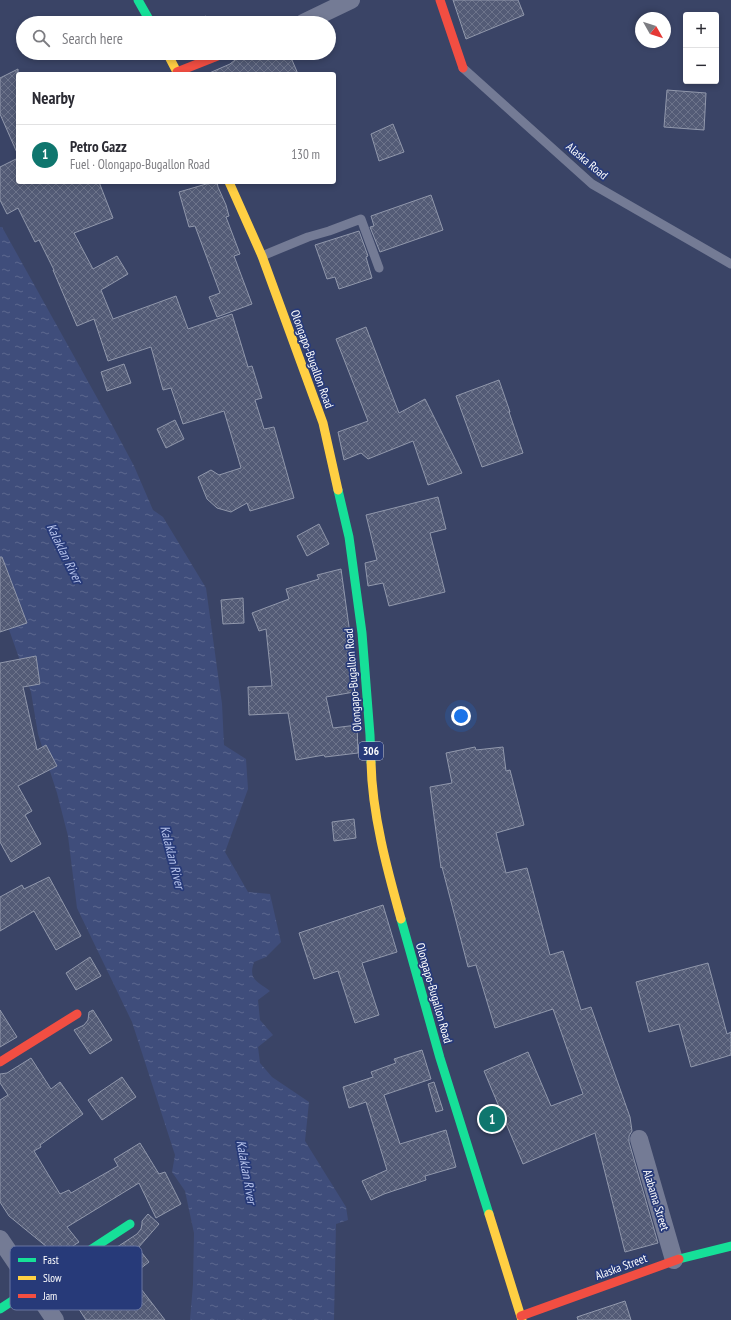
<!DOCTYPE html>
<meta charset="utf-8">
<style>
:root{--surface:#fff;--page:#f7f7f7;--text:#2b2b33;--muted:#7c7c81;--line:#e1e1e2;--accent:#0f766e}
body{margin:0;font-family:"PT Sans Narrow",sans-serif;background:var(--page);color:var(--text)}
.controls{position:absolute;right:12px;top:12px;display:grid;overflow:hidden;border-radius:4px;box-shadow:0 2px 6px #0003}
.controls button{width:36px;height:36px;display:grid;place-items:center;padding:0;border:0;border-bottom:1px solid var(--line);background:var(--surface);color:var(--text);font:20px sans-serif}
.compass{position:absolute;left:635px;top:12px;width:36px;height:36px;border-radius:50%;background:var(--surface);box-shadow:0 2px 6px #0003;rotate:129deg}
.you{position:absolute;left:461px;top:716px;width:14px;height:14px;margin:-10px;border:3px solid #fff;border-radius:50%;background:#1a73e8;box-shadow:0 0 0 6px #1a73e833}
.badge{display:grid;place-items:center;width:26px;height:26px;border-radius:50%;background:var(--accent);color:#fff;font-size:13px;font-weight:700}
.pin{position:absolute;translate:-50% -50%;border:2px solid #fff;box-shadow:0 1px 4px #0006}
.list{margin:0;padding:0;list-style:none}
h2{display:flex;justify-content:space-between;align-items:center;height:52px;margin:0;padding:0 16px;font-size:17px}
h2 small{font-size:13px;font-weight:400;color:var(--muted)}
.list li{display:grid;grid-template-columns:26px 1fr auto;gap:12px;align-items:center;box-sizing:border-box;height:60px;padding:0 16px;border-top:1px solid var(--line)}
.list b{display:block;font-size:15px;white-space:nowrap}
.list p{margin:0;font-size:13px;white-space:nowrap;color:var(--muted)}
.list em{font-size:13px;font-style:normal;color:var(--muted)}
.icon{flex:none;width:22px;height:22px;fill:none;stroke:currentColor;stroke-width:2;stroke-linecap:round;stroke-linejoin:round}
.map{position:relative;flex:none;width:731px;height:1320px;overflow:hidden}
.search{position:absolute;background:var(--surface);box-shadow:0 2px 6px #0003;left:16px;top:16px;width:320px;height:44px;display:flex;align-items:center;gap:10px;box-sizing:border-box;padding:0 14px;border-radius:22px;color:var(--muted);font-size:15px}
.panel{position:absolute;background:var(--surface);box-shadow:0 2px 6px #0003;left:16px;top:72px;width:320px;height:112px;border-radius:4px}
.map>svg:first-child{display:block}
.water{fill:url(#water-ripples)}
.building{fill:url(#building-cross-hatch);stroke:#9198ac}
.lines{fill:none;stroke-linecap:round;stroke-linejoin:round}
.lane{stroke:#747b95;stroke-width:9}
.street{stroke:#747b95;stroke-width:18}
.fast{stroke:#16e098;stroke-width:9}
.slow{stroke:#ffcf43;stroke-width:9}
.jam{stroke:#f24e42;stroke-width:9}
.labels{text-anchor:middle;stroke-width:3.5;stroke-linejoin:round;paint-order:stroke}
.shield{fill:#273a79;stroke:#bec4d7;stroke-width:1}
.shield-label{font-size:11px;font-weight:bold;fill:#fff}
.street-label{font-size:12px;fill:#fff;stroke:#273a79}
.water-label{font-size:13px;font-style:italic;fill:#b5c2eb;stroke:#273a79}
.key{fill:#273a79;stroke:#6875a1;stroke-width:1}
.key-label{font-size:11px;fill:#fff}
</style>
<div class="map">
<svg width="731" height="1320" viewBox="0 0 731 1320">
<defs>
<pattern id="water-ripples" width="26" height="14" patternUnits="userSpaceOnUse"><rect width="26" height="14" fill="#3f4d7b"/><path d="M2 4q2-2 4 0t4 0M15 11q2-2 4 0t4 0" fill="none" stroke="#5c688f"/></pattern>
<pattern id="building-cross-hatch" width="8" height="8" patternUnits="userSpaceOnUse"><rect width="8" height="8" fill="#535b76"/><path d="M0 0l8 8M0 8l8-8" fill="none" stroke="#6d748b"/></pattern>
</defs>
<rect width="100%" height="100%" fill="#3a4466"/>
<path class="water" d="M0,227H2L110,421L134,466L153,510L163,517L206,588L222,704L224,745L246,759L248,789L225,852L248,892L270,894L281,942L266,957L254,962C248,980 257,981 270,991L258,1000L260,1020L273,1035L258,1047L260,1063L272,1077L309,1102L305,1141L346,1207L348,1220L336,1224L334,1320H190L193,1284L194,1233L185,1191L172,1172L175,1155L132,1022L77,908L68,836L57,793L38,734L31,692L0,604Z"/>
<g class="building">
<path d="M453,0H518L524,15L466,39Z"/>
<path d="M206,16L209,23H192Z"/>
<path d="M237,53H289L298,74H207L230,64L235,60Z"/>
<path d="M18,69V155L0,114V78Z"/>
<path d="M667,90L706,93L704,130L664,127Z"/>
<path d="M393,124L404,152L379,161L371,134Z"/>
<path d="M18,158V182H99L113,218L74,233L93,269L117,256L128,274L101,290L113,319L176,296L188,329L232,314L248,367L252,366L262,398L255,400L264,429L274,427L294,498L250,511L247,503L231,512L217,508L207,499L198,477L211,470L219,475L241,468L224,411L183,424L171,388L163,390L151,347L108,361L94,319L77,326L53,270H54L39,240L35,242L18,208L7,214L0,200V167Z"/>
<path d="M213,182H217L218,187L226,205L229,216L226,217L240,254L234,256L252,304L217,317L209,297L220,293L195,226L189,227L179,192Z"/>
<path d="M431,195L443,230L380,252L370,227L374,226L371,216Z"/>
<path d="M359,231L368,256L366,257L372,278L339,289L335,277L327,279L315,245Z"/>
<path d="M366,327L399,413L425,399L462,473L428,485L413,441L368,459L361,453L344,460L338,432L368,421L336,339Z"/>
<path d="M124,364L131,383L107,391L101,372Z"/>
<path d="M499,380L510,412H509L523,453L482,467L456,396Z"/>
<path d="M175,420L184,439L166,448L157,429Z"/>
<path d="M438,497L446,529L430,533L445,592L389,606L383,583L368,586L365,563L377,560L366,515Z"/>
<path d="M319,524L329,544L307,556L297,536Z"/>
<path d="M0,557H2L27,623L0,632Z"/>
<path d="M341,569L350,634L354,692L326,697L333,728L357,725L358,753L325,757L324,755L296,760L288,713L249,715L248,687L272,686L266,629L259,631L252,613L289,599L286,589L319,579L317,575Z"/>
<path d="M243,598L244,623L223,624L221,600Z"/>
<path d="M36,656L40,684L23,687L37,750L46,745L57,766L18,786L32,811L25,815L41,844L11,862L0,842V663Z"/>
<path d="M475,747L476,750L503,747L506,771L510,770L524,825L496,833L506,873L527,868L550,955L563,951L581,1010L591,1007L630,1117L632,1131L629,1136V1142L658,1243L625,1252L595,1133L523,1164L484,1071L528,1052L551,1106L583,1094L553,1009L495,1028L476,965L468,967L442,867L441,868L430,787L452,783L446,753Z"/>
<path d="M354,819L356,838L334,841L332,822Z"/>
<path d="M49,877L81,936L56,950L34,911L0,931V897L22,885L24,889Z"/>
<path d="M383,905L397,952L362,963L379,1015L355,1023L338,971L314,979L299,933Z"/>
<path d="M90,957L101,976L76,990L66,973Z"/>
<path d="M708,963L727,1034L731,1032V1055L691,1067L679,1024L649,1032L636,982Z"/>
<path d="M0,1010L17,1037L0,1047Z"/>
<path d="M93,1010L112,1040L90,1054L74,1030L84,1025L88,1020L89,1012Z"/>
<path d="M422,1050L431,1079L384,1095L400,1144L446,1130L456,1167L425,1176L426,1180L384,1194L371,1200L362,1181L387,1170L366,1102L349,1108L343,1087L373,1077L371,1072L396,1063L394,1059Z"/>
<path d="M31,1058L51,1089L60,1082L83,1114L40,1145L41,1147L34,1151L60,1194L69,1190L71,1193L118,1166L114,1159L140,1143L159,1174L165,1172L181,1204L156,1218L139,1183L67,1227L79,1242L58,1256L9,1216L0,1202V1100L8,1095L0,1083V1074L7,1073Z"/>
<path d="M122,1077L136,1097L102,1120L88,1100Z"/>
<path d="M434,1082L443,1110L436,1112L428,1084Z"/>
<path d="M148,1214L159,1224L138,1248L149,1262L131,1276L165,1320H86L62,1283L137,1234L141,1229L142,1224V1221Z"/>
<path d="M625,1301L631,1320H578L577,1317Z"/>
</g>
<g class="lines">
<g class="lane">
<path d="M463,68L592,184L731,264"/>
<path d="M262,256L308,237L329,231L361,219L379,268"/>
</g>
<g class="street">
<path d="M303,23L351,0"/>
<path d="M639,1139L674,1260"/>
<path d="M0,1239L55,1320"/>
</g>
<g class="fast">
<path d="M138,0L151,23"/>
<path d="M338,490L349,537L362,633L370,735L371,762"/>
<path d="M401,919L440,1058L489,1214"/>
<path d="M679,1259L731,1246"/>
<path d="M0,1309L130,1224"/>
</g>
<g class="slow">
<path d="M167,53L178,74"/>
<path d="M229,182L262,256L323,423L338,490"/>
<path d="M371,762C372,814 387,869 401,919"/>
<path d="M489,1214L522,1320"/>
</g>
<g class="jam">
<path d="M440,0L463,68"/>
<path d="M177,72L225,53"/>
<path d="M0,1062L77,1014"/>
<path d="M521,1316L679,1259"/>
</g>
</g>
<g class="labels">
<rect class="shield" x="359" y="742" width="24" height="18" rx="3"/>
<g class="shield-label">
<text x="371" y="755">306</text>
</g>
<g class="street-label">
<text transform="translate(587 161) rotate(40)" y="4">Alaska Road</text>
<text transform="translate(312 359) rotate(70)" y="4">Olongapo-Bugallon Road</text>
<text transform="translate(353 680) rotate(-95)" y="4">Olongapo-Bugallon Road</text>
<text transform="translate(434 993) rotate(74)" y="4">Olongapo-Bugallon Road</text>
<text transform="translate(656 1200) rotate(73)" y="4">Alabama Street</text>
<text transform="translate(621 1267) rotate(-20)" y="4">Alaska Street</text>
</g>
<g class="water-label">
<text transform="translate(65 553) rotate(64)" y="5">Kalaklan River</text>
<text transform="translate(173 857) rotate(76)" y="5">Kalaklan River</text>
<text transform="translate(247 1172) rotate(80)" y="5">Kalaklan River</text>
</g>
</g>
<rect x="10" y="1246" width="132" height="64" rx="6" class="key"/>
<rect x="18" y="1258" width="18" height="4" fill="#16e098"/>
<rect x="18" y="1276" width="18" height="4" fill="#ffcf43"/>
<rect x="18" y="1294" width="18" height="4" fill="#f24e42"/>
<g class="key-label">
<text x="43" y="1264">Fast</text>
<text x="43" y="1282">Slow</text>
<text x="43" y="1300">Jam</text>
</g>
</svg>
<div class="controls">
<button>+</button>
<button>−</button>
</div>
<svg class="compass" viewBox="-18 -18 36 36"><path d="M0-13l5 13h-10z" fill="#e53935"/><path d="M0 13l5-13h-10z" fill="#7c7c81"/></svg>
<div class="you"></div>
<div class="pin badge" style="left:492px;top:1119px">1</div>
<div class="search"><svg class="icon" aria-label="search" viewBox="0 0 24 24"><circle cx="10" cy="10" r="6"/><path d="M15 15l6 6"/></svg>Search here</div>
<section class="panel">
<h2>Nearby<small></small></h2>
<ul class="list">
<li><span class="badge">1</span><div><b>Petro Gazz</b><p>Fuel · Olongapo-Bugallon Road</p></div><em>130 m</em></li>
</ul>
</section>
</div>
